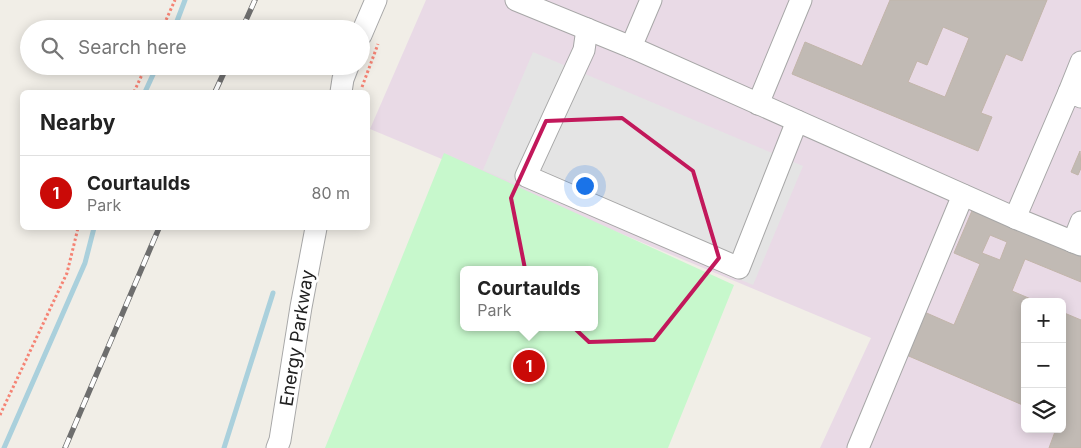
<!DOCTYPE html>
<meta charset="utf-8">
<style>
:root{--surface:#fff;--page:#f6f6f6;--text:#222;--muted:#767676;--line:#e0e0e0;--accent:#ca0a07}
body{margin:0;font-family:Inter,sans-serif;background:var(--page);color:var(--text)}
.controls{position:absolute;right:15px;bottom:15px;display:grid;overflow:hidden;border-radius:8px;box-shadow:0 2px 12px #0003}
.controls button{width:45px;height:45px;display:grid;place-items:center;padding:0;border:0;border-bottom:1px solid var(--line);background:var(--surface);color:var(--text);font:25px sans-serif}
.you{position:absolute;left:584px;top:185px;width:18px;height:18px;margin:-12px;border:4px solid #fff;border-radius:50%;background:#1a73e8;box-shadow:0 0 0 8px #1a73e833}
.badge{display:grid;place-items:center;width:32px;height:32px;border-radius:50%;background:var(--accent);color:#fff;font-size:16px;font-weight:700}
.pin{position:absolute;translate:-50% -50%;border:2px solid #fff;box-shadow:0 1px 5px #0006}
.popup{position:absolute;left:460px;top:266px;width:138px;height:65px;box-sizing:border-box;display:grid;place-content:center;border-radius:8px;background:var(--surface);filter:drop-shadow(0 1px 4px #0005);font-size:16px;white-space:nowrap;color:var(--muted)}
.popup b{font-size:19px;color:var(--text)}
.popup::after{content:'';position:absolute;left:50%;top:100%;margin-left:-10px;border:10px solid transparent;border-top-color:var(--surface)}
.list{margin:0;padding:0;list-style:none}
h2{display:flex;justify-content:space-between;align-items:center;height:65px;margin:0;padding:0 20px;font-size:21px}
h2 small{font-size:16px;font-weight:400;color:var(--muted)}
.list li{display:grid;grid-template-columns:32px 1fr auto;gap:15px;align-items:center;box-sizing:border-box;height:75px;padding:0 20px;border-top:1px solid var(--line)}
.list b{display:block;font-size:19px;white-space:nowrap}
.list p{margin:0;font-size:16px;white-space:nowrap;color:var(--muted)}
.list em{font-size:16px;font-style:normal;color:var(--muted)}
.icon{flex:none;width:28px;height:28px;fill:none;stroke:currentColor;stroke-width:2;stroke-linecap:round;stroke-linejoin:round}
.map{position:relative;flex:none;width:1081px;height:448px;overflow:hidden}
.search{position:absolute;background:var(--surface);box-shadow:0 2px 12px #0003;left:20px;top:20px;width:350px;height:55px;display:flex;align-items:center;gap:12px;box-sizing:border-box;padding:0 18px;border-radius:28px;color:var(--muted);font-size:19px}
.panel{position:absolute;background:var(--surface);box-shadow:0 2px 12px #0003;left:20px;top:90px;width:350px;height:140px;border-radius:8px}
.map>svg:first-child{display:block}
.industrial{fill:#e9dae6;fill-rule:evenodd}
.park{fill:#c7f8cc;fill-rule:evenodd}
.parking{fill:#e4e4e4}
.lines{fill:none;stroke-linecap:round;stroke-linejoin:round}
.stream{stroke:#aad0dc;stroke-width:5}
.building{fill:#c1bab4;stroke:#c2b5aa;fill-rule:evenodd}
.minor-casing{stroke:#a7a7a7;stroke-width:23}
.path{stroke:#f58374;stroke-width:3;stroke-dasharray:2.5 2.5;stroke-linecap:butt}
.minor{stroke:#fff;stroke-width:21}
.rail-casing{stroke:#6e6e6e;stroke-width:5.5}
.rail{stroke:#fff;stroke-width:4;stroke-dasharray:11;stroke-linecap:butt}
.marked{fill:none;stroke:#c2185b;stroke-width:4;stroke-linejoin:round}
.labels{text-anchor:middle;stroke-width:5;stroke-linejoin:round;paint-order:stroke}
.street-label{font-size:18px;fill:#202020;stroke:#fff}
</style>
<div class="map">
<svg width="1081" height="448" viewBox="0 0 1081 448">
<rect width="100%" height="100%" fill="#f1eee7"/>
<path class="industrial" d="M426,0H1081V448H820L871,338L370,129ZM1025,302H1062V429H1025Z"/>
<path class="park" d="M444,153L734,285L668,448H325ZM464,270H594V327H464Z"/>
<path class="parking" d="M533,52L803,166L753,285L483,170Z"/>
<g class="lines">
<g class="stream">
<path d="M174,29L185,0"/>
<path d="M145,92L157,66"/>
<path d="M4,448L85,263L94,228"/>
<path d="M224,448L273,293"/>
</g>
</g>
<g class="building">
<path d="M890,0H1047L1022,61L1006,54L981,113L992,117L978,151L792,74L805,42L862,66ZM943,27L969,38L945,97L908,82L917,61L927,65Z"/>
<path d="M1080,151L1081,168L1078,175L1071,172Z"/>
<path d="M974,206L1081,252V282L1025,259L1012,291L1038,302H1025V406L904,354L922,311L954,325L980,264L954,253ZM990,235L1007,242L1000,260L982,253Z"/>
<path d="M1062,312L1081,320V448H1049L1056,429H1062Z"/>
</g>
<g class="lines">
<defs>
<g id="minor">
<path d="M516,0L631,47L1015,218L1081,245"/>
<path d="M587,29L584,50L526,176L739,268L797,121"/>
<path d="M361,35L376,0"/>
<path d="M631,47L651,0"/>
<path d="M341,92L343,79L348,66"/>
<path d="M1069,92L1081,62"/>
<path d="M758,104L801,0"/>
<path d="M1015,218L1069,92L1081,97"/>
<path d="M1073,242L1081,222"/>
<path d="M277,448L280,440L301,307L316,228"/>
<path d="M858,448L963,195"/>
</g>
</defs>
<use href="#minor" class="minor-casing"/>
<g class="path">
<path d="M162,29L175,0"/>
<path d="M362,87L378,44"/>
<path d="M134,92L146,66"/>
<path d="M0,415L67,273L78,228"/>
</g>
<use href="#minor" class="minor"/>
<defs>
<g id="rail">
<path d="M242,29L255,0"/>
<path d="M215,92L227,66"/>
<path d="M65,448L159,228"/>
</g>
</defs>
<use href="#rail" class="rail-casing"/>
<use href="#rail" class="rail"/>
</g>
<path class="marked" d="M622,118L693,171L719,258L654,340L589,342L528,284L511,198L546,121Z"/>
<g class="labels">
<g class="street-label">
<text transform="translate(297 338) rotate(-81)" y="6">Energy Parkway</text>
</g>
</g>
</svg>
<div class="controls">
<button>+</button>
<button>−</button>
<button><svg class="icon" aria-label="layers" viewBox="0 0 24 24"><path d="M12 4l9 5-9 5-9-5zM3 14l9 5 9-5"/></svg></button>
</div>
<div class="you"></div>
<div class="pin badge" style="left:529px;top:366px">1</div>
<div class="popup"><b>Courtaulds</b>Park</div>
<div class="search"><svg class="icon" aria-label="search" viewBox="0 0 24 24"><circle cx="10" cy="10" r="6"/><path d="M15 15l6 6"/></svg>Search here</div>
<section class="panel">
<h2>Nearby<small></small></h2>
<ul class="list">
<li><span class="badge">1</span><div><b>Courtaulds</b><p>Park</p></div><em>80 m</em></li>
</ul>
</section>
</div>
